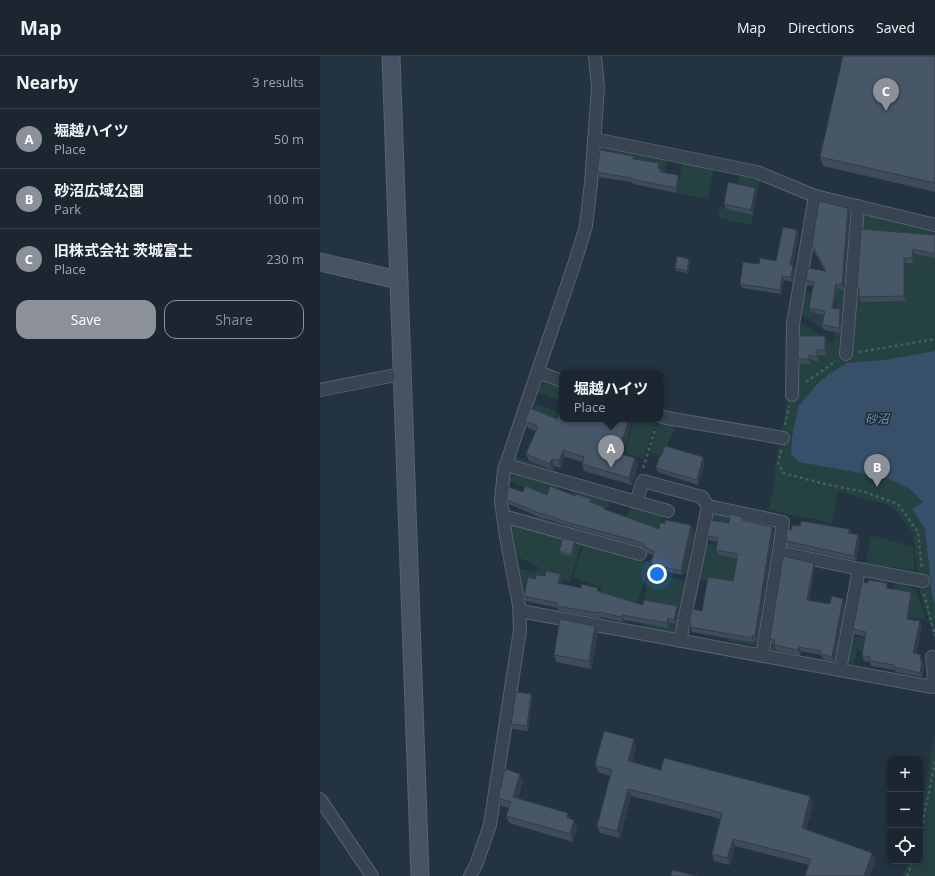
<!DOCTYPE html>
<meta charset="utf-8">
<style>
:root{--surface:#1b2631;--page:#28323d;--text:#f1f3f6;--muted:#a0a5ab;--line:#39434d;--accent:#8c9099}
body{margin:0;font-family:"Open Sans","Noto Sans JP",sans-serif;background:var(--page);color:var(--text)}
.controls{position:absolute;right:12px;bottom:12px;display:grid;overflow:hidden;border-radius:8px;box-shadow:0 2px 10px #0003}
.controls button{width:36px;height:36px;display:grid;place-items:center;padding:0;border:0;border-bottom:1px solid var(--line);background:var(--surface);color:var(--text);font:20px sans-serif}
.you{position:absolute;left:337px;top:518px;width:14px;height:14px;margin:-10px;border:3px solid #fff;border-radius:50%;background:#1a73e8;box-shadow:0 0 0 6px #1a73e833}
.badge{display:grid;place-items:center;width:26px;height:26px;border-radius:50%;background:var(--accent);color:#fff;font-size:13px;font-weight:700}
.pin{position:absolute;translate:-50% -33px;filter:drop-shadow(0 1px 2px #0008)}
.pin::after{content:'';position:absolute;top:21px;width:14px;height:12px;background:inherit;clip-path:polygon(0 0,100% 0,50% 100%)}
.popup{position:absolute;left:239px;top:314px;width:104px;height:52px;box-sizing:border-box;display:grid;place-content:center;border-radius:8px;background:var(--surface);filter:drop-shadow(0 1px 3px #0005);font-size:13px;white-space:nowrap;color:var(--muted)}
.popup b{font-size:15px;color:var(--text)}
.popup::after{content:'';position:absolute;left:50%;top:100%;margin-left:-8px;border:8px solid transparent;border-top-color:var(--surface)}
.list{margin:0;padding:0;list-style:none}
h2{display:flex;justify-content:space-between;align-items:center;height:52px;margin:0;padding:0 16px;font-size:17px}
h2 small{font-size:13px;font-weight:400;color:var(--muted)}
.list li{display:grid;grid-template-columns:26px 1fr auto;gap:12px;align-items:center;box-sizing:border-box;height:60px;padding:0 16px;border-top:1px solid var(--line)}
.list b{display:block;font-size:15px;white-space:nowrap}
.list p{margin:0;font-size:13px;white-space:nowrap;color:var(--muted)}
.list em{font-size:13px;font-style:normal;color:var(--muted)}
.actions{display:flex;gap:8px;padding:12px 16px}
.actions a{flex:1;padding:9px 0;border:1px solid var(--accent);border-radius:12px;text-align:center;font-size:14px;color:var(--accent)}
.actions .main{background:var(--accent);color:#fff}
.icon{flex:none;width:22px;height:22px;fill:none;stroke:currentColor;stroke-width:2;stroke-linecap:round;stroke-linejoin:round}
.map{position:relative;flex:none;width:615px;height:820px;overflow:hidden}
header{display:flex;align-items:center;gap:24px;box-sizing:border-box;height:56px;padding:0 20px;background:var(--surface);border-bottom:1px solid var(--line)}
header strong{font-size:19px}
nav{display:flex;gap:22px;margin-inline-start:auto;font-size:14px}
main{display:flex}
aside{flex:1;background:var(--surface)}
.map>svg:first-child{display:block}
.green{fill:#264142}
.water{fill:#374f69}
.lines{fill:none;stroke-linecap:round;stroke-linejoin:round}
.street-casing{stroke:#56626e;stroke-width:14}
.secondary-casing{stroke:#56626e;stroke-width:19}
.path{stroke:#445e5f;stroke-width:2.5;stroke-dasharray:3 3;stroke-linecap:butt}
.street{stroke:#384451;stroke-width:12}
.secondary{stroke:#465364;stroke-width:17}
.wall{fill:#3e4b59}
.shaded-wall{fill:#323d49}
.building{fill:#485768;stroke:#323d49}
.labels{text-anchor:middle;stroke-width:3;stroke-linejoin:round;paint-order:stroke}
.water-label{font-size:12px;font-style:italic;fill:#7392b0;stroke:#1d2936}
</style>
<header>
<strong>Map</strong>
<nav><a>Map</a><a>Directions</a><a>Saved</a></nav>
</header>
<main>
<aside>
<h2>Nearby<small>3 results</small></h2>
<ul class="list">
<li><span class="badge">A</span><div><b>堀越ハイツ</b><p>Place</p></div><em>50 m</em></li>
<li><span class="badge">B</span><div><b>砂沼広域公園</b><p>Park</p></div><em>100 m</em></li>
<li><span class="badge">C</span><div><b>旧株式会社 茨城富士</b><p>Place</p></div><em>230 m</em></li>
</ul>
<div class="actions"><a class="main">Save</a><a>Share</a></div>
</aside>
<div class="map">
<svg width="615" height="820" viewBox="0 0 615 820">
<rect width="100%" height="100%" fill="#243341"/>
<g class="green">
<path d="M281,91L348,102L345,118L339,117L340,112L315,107L280,99Z"/>
<path d="M363,105L394,111L388,143L357,137Z"/>
<path d="M419,119L440,123L437,137L416,132Z"/>
<path d="M400,151L433,159L431,169L398,162Z"/>
<path d="M539,154L615,173V584L600,536L593,477L580,459L569,449L517,435L518,436L512,467L449,454L456,419L454,418L474,308H491V304L498,306L479,289L476,263L499,279L506,286H514V276H523Z"/>
<path d="M510,231L530,234L526,259L516,257L505,261L503,273L477,256L481,236L494,239L516,254L518,243L509,241Z"/>
<path d="M224,326L242,332V345L218,337L222,327Z"/>
<path d="M216,348L237,356L231,373L209,365Z"/>
<path d="M315,363H337L323,403L304,397Z"/>
<path d="M339,366L356,371L347,389L354,392L353,396L340,411L335,410L339,399L330,396Z"/>
<path d="M193,400L235,415L233,421L191,405Z"/>
<path d="M196,417L239,431L227,464L223,463L230,444L217,439L219,435L213,432L211,436L207,435L200,453H198L206,431L188,425Z"/>
<path d="M254,434L290,445L286,456L248,444L250,436Z"/>
<path d="M311,450L345,459L337,476L305,465Z"/>
<path d="M393,455L413,459L410,472L387,468Z"/>
<path d="M195,468L262,486L250,526L242,523L196,500L192,470Z"/>
<path d="M369,476L375,477L370,498L368,518L363,516L367,487H370L371,481Z"/>
<path d="M551,479L593,491L595,515L546,507Z"/>
<path d="M264,486L331,507L316,550L282,537V532L253,521Z"/>
<path d="M383,487L418,493L413,524L394,521L413,524L412,531L377,523Z"/>
<path d="M219,512L225,516L223,525L217,528L206,525L204,533L199,513L216,516Z"/>
<path d="M329,517L367,525L362,552L324,544Z"/>
<path d="M575,524L596,534L606,564L590,561L573,538Z"/>
<path d="M412,560L441,565L436,590L407,585V582L434,586L437,567Z"/>
<path d="M322,567L348,572L349,567L357,569L355,578L322,572Z"/>
<path d="M454,574L451,587L457,589L456,594L480,599L479,601L447,594Z"/>
<path d="M534,580L570,588L568,598L537,594L533,610L528,604Z"/>
<path d="M615,677V820H583L588,805H600V762Z"/>
</g>
<path class="water" d="M615,295V549L612,538L605,473L592,453L603,446L590,433L567,422L479,406L471,398L472,381L478,351L497,328L509,318L527,307L564,304Z"/>
<g class="lines">
<defs>
<g id="street">
<path d="M274,83L437,116L495,140L615,169"/>
<path d="M526,298L538,150"/>
<path d="M218,316L242,325"/>
<path d="M0,334L81,318"/>
<path d="M472,339L473,268L495,140"/>
<path d="M340,360L347,362L463,382"/>
<path d="M186,409L348,455"/>
<path d="M316,446L323,425L382,441L388,450L463,466L459,496"/>
<path d="M183,460L320,498"/>
<path d="M200,555L612,631L614,619L612,601"/>
<path d="M360,585L388,450"/>
<path d="M442,600L459,496L539,513"/>
<path d="M520,614L539,513L603,525"/>
<path d="M0,743L52,820"/>
<path d="M150,820L156,809L170,769L200,574L199,549L186,481L181,445L184,414L255,206L266,170L271,127L278,32L275,0"/>
</g>
<g id="secondary">
<path d="M71,0L100,820"/>
<path d="M0,206L78,224"/>
</g>
</defs>
<use href="#street" class="street-casing"/>
<use href="#secondary" class="secondary-casing"/>
<g class="path">
<path d="M539,296L615,283"/>
<path d="M486,326L516,305"/>
<path d="M465,369L469,350"/>
<path d="M461,394L458,407L463,417L505,428L545,436L578,448L598,476L602,513"/>
<path d="M323,412L336,371"/>
<path d="M604,538L615,580"/>
<path d="M600,779L615,706"/>
<path d="M587,820L593,805"/>
</g>
<use href="#street" class="street"/>
<use href="#secondary" class="secondary"/>
</g>
<g class="wall">
<path d="M615,0V136L503,110L500,101Z"/>
<path d="M314,100L315,103L340,112L342,116L358,119L359,124L357,137L313,128L312,126L279,121L277,116Z"/>
<path d="M437,137L433,159L406,153L404,148Z"/>
<path d="M528,152L530,156L524,234L518,233L514,252L522,258L520,277L504,274L502,269L504,259L491,256L489,252L493,230L487,229L486,224L505,215L493,194L492,189Z"/>
<path d="M541,173L614,179L615,176V202L594,198V207H585L586,245L541,246L539,241V236L537,231Z"/>
<path d="M477,174L479,179L473,209L475,214L473,226L464,224L461,238L422,232L420,228L439,208L456,205Z"/>
<path d="M370,205L368,217L356,215L355,212Z"/>
<path d="M505,280L507,285V299H498L499,306L491,304V308H480L478,303Z"/>
<path d="M237,363L312,366L302,398L315,402L318,409L312,429L264,415L262,408V406L245,401L241,412L235,410L233,414L209,405L206,398L216,375L208,372L205,365Z"/>
<path d="M385,406L378,429L338,416L336,412Z"/>
<path d="M203,436L227,439L255,440L272,447L285,453L339,473L373,474L363,519L333,513L331,508L333,499L327,497L326,493L322,491L248,470L224,462L223,463L189,448L187,444Z"/>
<path d="M422,461L424,465L452,471L454,475L437,585L434,584V587L372,576L369,566L382,555L413,525L418,503L398,499L396,494L398,486L389,484L387,480L409,467Z"/>
<path d="M480,470L529,473L531,478L538,479L540,484L536,505L467,490L466,485L472,474Z"/>
<path d="M256,488L252,501L240,498L239,495Z"/>
<path d="M494,507L495,511L489,544L510,548H525L514,605L503,603L501,599L481,595L480,599L456,594L454,588H452L450,583Z"/>
<path d="M240,518L242,523L241,528L279,535L323,549L359,554L356,568L349,567L348,572L304,564L303,566L281,561L280,562L239,555L238,552L206,545L204,540L215,523L225,520Z"/>
<path d="M568,532L591,536L593,541L589,563L602,570L596,598L603,604L602,605L604,610L602,621L576,616L575,614L551,610L550,606L544,605L542,600L545,581L534,578L533,573Z"/>
<path d="M275,570L278,577L271,613L236,606L234,599Z"/>
<path d="M211,638L212,643L208,675L192,673L191,668Z"/>
<path d="M314,683L316,690L312,707L341,714L493,748L486,774L555,804L550,820H485L489,809L415,790L410,809L394,805L392,798L401,763L311,740L300,782L280,777L277,770L290,720L278,716L275,709Z"/>
<path d="M203,725L198,743L250,763L257,771L253,786L189,767L186,760L189,752L181,750L178,742Z"/>
</g>
<g class="shaded-wall">
<path d="M339,107L340,112L339,117L338,112Z"/>
<path d="M358,119L359,124L357,137L356,132Z"/>
<path d="M435,132L437,137L433,159L431,154Z"/>
<path d="M528,152L530,156L524,234L522,229Z"/>
<path d="M477,174L479,179L472,213L470,209Z"/>
<path d="M593,193L594,198V207L592,202Z"/>
<path d="M584,202L585,207L586,245L584,240Z"/>
<path d="M369,203L370,205L368,217L367,215Z"/>
<path d="M473,209L475,214L473,226L471,221Z"/>
<path d="M462,220L464,224L461,238L460,234Z"/>
<path d="M516,228L518,233L513,256L512,252Z"/>
<path d="M520,253L522,258L520,277L519,272Z"/>
<path d="M505,280L507,285V299L505,294Z"/>
<path d="M497,294L498,299L499,306L497,301Z"/>
<path d="M489,299L491,304V308L489,303Z"/>
<path d="M309,363H311L312,366L300,404L298,397Z"/>
<path d="M243,394L245,401L241,412L239,405Z"/>
<path d="M383,401L385,406L378,429L377,424Z"/>
<path d="M315,402L318,409L312,429L309,422Z"/>
<path d="M232,403L235,410L233,414L230,408Z"/>
<path d="M371,469L373,474L363,519L361,515Z"/>
<path d="M452,471L454,475L437,585L435,580Z"/>
<path d="M538,479L540,484L536,505L534,500Z"/>
<path d="M255,485L256,488L252,501L251,499Z"/>
<path d="M494,507L495,511L489,548L487,544Z"/>
<path d="M240,518L242,523L240,532L238,527Z"/>
<path d="M567,527L568,532L567,537L566,532Z"/>
<path d="M591,536L593,541L589,567L587,563Z"/>
<path d="M523,543L525,548L514,605L512,601Z"/>
<path d="M357,550L359,554L356,568L354,564Z"/>
<path d="M302,559L304,564L303,566L301,561Z"/>
<path d="M348,562L349,567L348,572L347,567Z"/>
<path d="M600,565L602,570L595,602L593,597Z"/>
<path d="M275,570L278,577L271,613L269,605Z"/>
<path d="M432,579L434,584V587L432,582Z"/>
<path d="M479,591L481,595L480,599L478,594Z"/>
<path d="M601,599L604,610L602,621L600,617V604Z"/>
<path d="M211,638L212,643L208,675L207,670Z"/>
<path d="M314,683L316,690L310,713L308,705Z"/>
<path d="M200,718L203,725L196,749L193,741Z"/>
<path d="M308,733L311,740L300,782L297,775Z"/>
<path d="M490,740L493,748L485,780L482,772Z"/>
<path d="M248,757L251,765L247,762Z"/>
<path d="M254,764L257,771L253,786L250,778Z"/>
<path d="M413,783L415,790L410,809L407,802Z"/>
<path d="M552,797L555,804L550,820H544Z"/>
</g>
<g class="building">
<path d="M523,0H615V127L500,101Z"/>
<path d="M280,94L314,100L313,103L339,107L338,112L340,113V116L358,119L356,132L311,123V122L277,116Z"/>
<path d="M408,126L435,132L431,154L404,148Z"/>
<path d="M499,145L528,152L522,229L516,228L512,252L520,253L519,272L502,269L505,255L489,252L494,226L486,224L488,212L506,215L492,189Z"/>
<path d="M463,171L477,174L470,209H473L471,221L462,220L460,234L420,228L423,206L439,208L440,202L456,205Z"/>
<path d="M541,173L614,179L615,176V198L593,193L592,202H584V240L539,241V232L537,231Z"/>
<path d="M357,200L369,203L367,215L355,212Z"/>
<path d="M478,280H505V294H497V301L489,299V303H478Z"/>
<path d="M241,351L242,352V363H309L298,397L315,402L309,422L262,408L264,401L243,394L239,405L232,403L230,408L206,398L218,370L205,365L210,352L237,363Z"/>
<path d="M345,390L383,401L377,424L336,412L340,400L341,401Z"/>
<path d="M205,430L227,439L230,430L255,440L256,438L271,443L270,446L284,451V453L339,473L340,467H345V464L371,469L361,515L331,508L334,495L326,492L324,488L320,486L246,466L222,457V458L187,444V435L189,431L203,436Z"/>
<path d="M410,458L422,461V464L452,471L435,580L432,579V582L370,571L371,567L369,566L372,553L382,555L388,521L413,525L418,498L396,494L398,482L387,480L390,464L409,467Z"/>
<path d="M481,465L529,473L528,477L538,479L534,500L466,485L467,473L472,474V469L480,470Z"/>
<path d="M243,482L255,485L251,499L239,495Z"/>
<path d="M463,500L494,507L487,544L510,548L512,540L523,543L512,601L501,598V595L479,591L478,594L454,589L455,584L450,583Z"/>
<path d="M226,515L240,518L238,527L261,532V528L278,532L277,535L323,549L324,544L357,550L354,564L348,562L347,567L302,559L301,561L279,556V557L237,550V547L204,540L208,521L215,523L216,519L225,520Z"/>
<path d="M548,524L567,527L566,532L591,536L587,563L600,565L593,597L601,599L600,604L602,605L600,617L574,611V609L550,605V601L542,600L546,576L533,573L542,526L548,527Z"/>
<path d="M240,563L275,570L269,605L234,599Z"/>
<path d="M196,636L211,638L207,670L191,668Z"/>
<path d="M284,675L314,683L308,705L341,714L344,702L490,740L482,772L552,797L544,820H485L491,803L413,783L407,802L392,798L402,757L308,733L297,775L277,770L292,714L275,709Z"/>
<path d="M185,713L200,718L193,741L248,757L247,762L254,764L250,778L186,760L191,746L178,742Z"/>
<path d="M352,814L377,820H351Z"/>
</g>
<g class="labels">
<g class="water-label">
<text x="557" y="367">砂沼</text>
</g>
</g>
</svg>
<div class="controls">
<button>+</button>
<button>−</button>
<button><svg class="icon" aria-label="locate" viewBox="0 0 24 24"><circle cx="12" cy="12" r="6"/><path d="M12 2v4M12 18v4M2 12h4M18 12h4"/></svg></button>
</div>
<div class="you"></div>
<div class="pin badge" style="left:291px;top:412px">A</div>
<div class="popup"><b>堀越ハイツ</b>Place</div>
<div class="pin badge" style="left:557px;top:431px">B</div>
<div class="pin badge" style="left:566px;top:55px">C</div>
</div>
</main>
